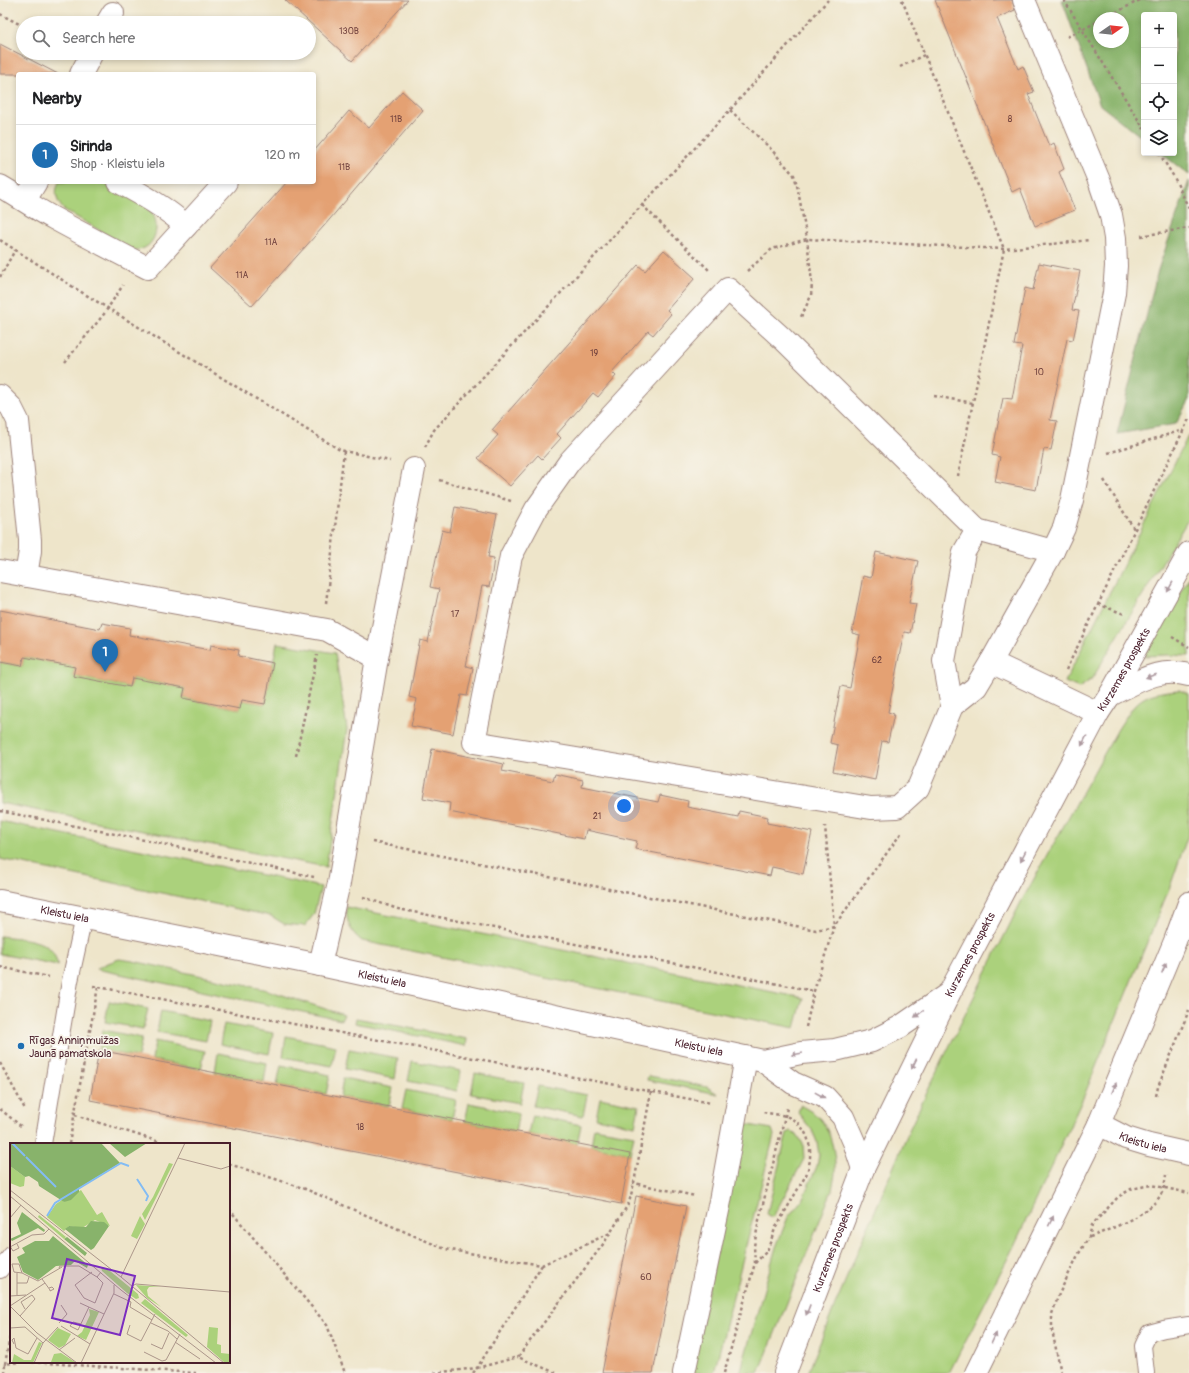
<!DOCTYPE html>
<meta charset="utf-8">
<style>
:root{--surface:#fff;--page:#f6f6f6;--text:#202124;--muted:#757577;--line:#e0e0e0;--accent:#1f6fb2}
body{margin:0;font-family:Pangolin,sans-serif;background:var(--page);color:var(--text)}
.controls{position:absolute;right:12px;top:12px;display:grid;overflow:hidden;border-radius:4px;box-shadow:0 2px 6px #0003}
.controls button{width:36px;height:36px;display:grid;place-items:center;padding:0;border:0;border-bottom:1px solid var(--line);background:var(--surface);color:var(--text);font:20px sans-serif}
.compass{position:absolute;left:1093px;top:12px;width:36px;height:36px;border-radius:50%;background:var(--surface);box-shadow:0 2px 6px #0003;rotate:76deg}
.you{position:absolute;left:624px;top:806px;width:14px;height:14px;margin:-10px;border:3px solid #fff;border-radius:50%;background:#1a73e8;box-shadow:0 0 0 6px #1a73e833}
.badge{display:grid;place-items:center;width:26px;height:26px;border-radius:50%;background:var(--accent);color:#fff;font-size:13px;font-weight:700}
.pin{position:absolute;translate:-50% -33px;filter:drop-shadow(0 1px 2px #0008)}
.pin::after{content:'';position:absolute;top:21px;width:14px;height:12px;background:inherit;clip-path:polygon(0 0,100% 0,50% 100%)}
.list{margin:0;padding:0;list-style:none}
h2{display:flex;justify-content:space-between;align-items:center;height:52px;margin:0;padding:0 16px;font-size:17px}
h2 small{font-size:13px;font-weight:400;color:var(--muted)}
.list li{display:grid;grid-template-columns:26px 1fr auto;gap:12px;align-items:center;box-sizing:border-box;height:60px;padding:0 16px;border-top:1px solid var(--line)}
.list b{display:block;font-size:15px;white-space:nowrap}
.list p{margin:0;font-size:13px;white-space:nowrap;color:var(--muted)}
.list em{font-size:13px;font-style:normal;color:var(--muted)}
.icon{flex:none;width:22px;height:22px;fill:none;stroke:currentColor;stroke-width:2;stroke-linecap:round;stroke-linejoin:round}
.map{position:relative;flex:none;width:1189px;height:1373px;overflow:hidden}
.search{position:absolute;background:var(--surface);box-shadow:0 2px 6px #0003;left:16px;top:16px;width:300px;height:44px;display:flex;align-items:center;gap:10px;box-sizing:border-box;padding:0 14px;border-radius:22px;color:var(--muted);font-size:15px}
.panel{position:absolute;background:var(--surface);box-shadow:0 2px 6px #0003;left:16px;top:72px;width:300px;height:112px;border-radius:4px}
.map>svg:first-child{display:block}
.green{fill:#abd17b;stroke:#7a7853}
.forest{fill:#88b36b;stroke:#69694b;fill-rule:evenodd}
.building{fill:#e4a173}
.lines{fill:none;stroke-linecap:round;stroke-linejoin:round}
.lane-casing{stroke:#9c827a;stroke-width:18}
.street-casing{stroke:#9c827a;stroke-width:24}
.secondary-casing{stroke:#9c827a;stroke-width:24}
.path{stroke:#9c827a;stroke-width:2.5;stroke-dasharray:3 3;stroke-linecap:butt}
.lane{stroke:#fff;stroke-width:16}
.street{stroke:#fff;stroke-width:22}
.secondary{stroke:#fff;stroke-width:22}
.oneway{fill:#ae9aa0}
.poi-dot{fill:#1f6fb2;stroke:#f7f3e8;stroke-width:1.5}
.labels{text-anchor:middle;stroke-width:3.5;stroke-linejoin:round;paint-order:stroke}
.number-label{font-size:9px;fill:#70403d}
.street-label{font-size:11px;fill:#4a1f2b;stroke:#f7f3e8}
.poi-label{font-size:11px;fill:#4a1f2b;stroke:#f7f3e8;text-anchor:start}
.inset-river{fill:none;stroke:#83bcf4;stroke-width:2}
.inset-road{fill:none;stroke:#ac968a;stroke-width:1}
.view{fill:#7b2cbf;fill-opacity:0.15;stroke:#7b2cbf;stroke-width:2}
.inset-edge{fill:none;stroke:#4a1f2b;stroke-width:2}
</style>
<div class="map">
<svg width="1189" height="1373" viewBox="0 0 1189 1373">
<rect width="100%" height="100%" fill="#f7f3e8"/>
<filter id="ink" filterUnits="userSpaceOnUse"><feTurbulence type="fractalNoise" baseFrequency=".025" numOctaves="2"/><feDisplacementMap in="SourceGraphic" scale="8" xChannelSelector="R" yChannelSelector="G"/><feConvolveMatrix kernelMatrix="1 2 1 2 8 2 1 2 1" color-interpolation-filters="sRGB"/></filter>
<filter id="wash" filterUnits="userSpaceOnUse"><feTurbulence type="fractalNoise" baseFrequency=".012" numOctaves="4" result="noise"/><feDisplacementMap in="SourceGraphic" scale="16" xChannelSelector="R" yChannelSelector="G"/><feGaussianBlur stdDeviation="0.9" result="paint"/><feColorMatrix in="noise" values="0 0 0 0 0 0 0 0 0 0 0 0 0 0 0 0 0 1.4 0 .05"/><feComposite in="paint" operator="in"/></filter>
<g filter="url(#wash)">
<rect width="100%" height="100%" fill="#eee5ca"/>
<g class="green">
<path d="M59,182C71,182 89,180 99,182C105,183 140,202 146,206C164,219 157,252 133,250L63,209C56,200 54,192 59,182Z"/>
<path d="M1189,434V518L1092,679L1079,688L1065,682Z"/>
<path d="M1189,577V656L1168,655L1144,656L1147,649Z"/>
<path d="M277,643L335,653L347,729L326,867L0,803V662L22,666L24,657L75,667L73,676L130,687L132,678L185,688L183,698L240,709L242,700L265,704Z"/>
<path d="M1179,690L1189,694V832L1171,884L1084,1096L1014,1246L949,1373H808L833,1310L910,1128L942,1061L1021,902L1118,729C1137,699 1142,693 1179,690Z"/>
<path d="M0,821L321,887L314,914L305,926L284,924L271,916L0,859Z"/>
<path d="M346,907L803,998L795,1028L362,941C349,931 347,922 346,907Z"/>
<path d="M0,936C15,938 37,938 49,948C54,952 56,959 58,965L0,954Z"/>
<path d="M119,959L133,961L267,990L344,1015L341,1020L96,969L103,965Z"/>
<path d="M109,1001L148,1009L143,1029L105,1022Z"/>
<path d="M161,1011L210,1021L206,1041L157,1032Z"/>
<path d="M356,1018L467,1039L466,1046L355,1023Z"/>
<path d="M224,1024L273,1033L269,1054L220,1044Z"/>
<path d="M103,1030L142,1038L138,1057L99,1050Z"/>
<path d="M286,1036L336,1046L332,1066L283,1057Z"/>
<path d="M155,1041L205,1051L201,1069L152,1060Z"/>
<path d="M349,1049L398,1058L395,1079L345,1069Z"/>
<path d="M218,1053L267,1063L264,1082L215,1072Z"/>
<path d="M412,1061L461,1071L457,1091L408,1081Z"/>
<path d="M281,1065L330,1075L326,1094L277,1085Z"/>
<path d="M475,1073L524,1083L520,1103L471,1094Z"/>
<path d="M648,1076L668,1079L707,1087L718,1094L647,1080Z"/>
<path d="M343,1078L393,1088L389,1106L340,1097Z"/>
<path d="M538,1086L587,1095L583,1116L533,1106Z"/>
<path d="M406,1090L456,1100L452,1119L402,1109Z"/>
<path d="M600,1098L639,1106L635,1126L596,1118Z"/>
<path d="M469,1103L519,1113L515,1131L465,1122Z"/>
<path d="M800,1105C807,1109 815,1113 821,1120C831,1132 836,1155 835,1171C835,1177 833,1184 832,1190L759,1373H740L776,1247L788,1217L802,1200L817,1166L819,1155L817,1142L812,1130L798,1113Z"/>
<path d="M532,1115L581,1125L577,1144L528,1134Z"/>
<path d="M743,1124L772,1129L774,1135L714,1373H691Z"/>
<path d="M594,1128L634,1135L630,1154L591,1146Z"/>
<path d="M790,1131L797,1134L803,1144L804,1159L773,1217L769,1216L767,1213L787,1133Z"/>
</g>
<g class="forest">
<path d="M1062,0H1189V175L1161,153H1174V15H1144V139L1100,105ZM1099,18H1123V42H1099Z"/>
<path d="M1189,181V399L1176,424L1117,434L1158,270Z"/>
</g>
<g id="blocks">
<g class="building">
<path d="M285,0H408L352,61Z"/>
<path d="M935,0H1012L1015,10L997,18L1018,69L1023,66L1034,92L1028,94L1049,146L1054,143L1064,169L1059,172L1075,210L1035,226L1020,188L1012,192Z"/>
<path d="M0,44L58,74H0Z"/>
<path d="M402,91L423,110L324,226L252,306L210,268L287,182H314V151L349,111L369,128Z"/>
<path d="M664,250L695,278L667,310L671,314L653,335L648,331L612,372L616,376L598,397L593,393L557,434L561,438L542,459L538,455L510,486L478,458L498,435L492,430L638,265L645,271Z"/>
<path d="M1039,263L1080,271L1072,310L1079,311L1076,326L1073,340L1067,339L1050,420L1057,421L1054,436L1051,450L1044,449L1036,490L995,482L1000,457L992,455L1003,398L1012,399L1022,346L1014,345L1025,288L1033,290Z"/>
<path d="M455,507L497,515L488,557L494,558L492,573L489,587L482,586L466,666L473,668L467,696L461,695L453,734L411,726L417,699L409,697L420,640L428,642L439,589L430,587L442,530L450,532Z"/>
<path d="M876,552L918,561L909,603L916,604L913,619L910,633L904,632L888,712L894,714L888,742L882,741L875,780L833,771L838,745L830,743L841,686L850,688L860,635L852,633L863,576L871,578Z"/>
<path d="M0,610L100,629L102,623L130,628L129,635L210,650L211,645L239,650L238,656L273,663L265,704L242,700L240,709L183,698L185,688L132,678L130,687L73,676L75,667L24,657L22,666L0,662Z"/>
<path d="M432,749L504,764L502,771L553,781L555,774L583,780L582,787L658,802L660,795L688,801L687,807L738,817L739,811L768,817L767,823L812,832L803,874L772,867L770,876L635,849L637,841L586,830L584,839L449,812L450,803L423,798Z"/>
<path d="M99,1050L630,1154L621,1204L90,1100Z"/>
<path d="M636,1196L686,1206L653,1373H602Z"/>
</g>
</g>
</g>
<g filter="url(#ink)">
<use href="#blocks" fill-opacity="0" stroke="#9c827a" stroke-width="1"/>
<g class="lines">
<defs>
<g id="lane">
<path d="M43,1144L70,981L84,917"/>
<path d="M0,1270L11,1255"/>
<path d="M1146,1373L1143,1346L1149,1333L1164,1329L1189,1325"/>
</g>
<g id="street">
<path d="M1024,0L1100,183L1111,215L1115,238L1116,266L1114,293L1072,500L1064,528L1053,551L991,662L1098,713"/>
<path d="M107,23L113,13"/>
<path d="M81,74L92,53"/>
<path d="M119,182C143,195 166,208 186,226"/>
<path d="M0,186C19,197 36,209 55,219C86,236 117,252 148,268L226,182"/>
<path d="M25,200L36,182"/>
<path d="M0,396L11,407L18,421L30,540V551L26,576"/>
<path d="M0,571L327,630L377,658"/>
<path d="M991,662L976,687L952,706L918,788L897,807L871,808L474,742L511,556L536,509L570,461L728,289L783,339L977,530L1053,551"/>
<path d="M952,706L944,661L964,552L977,530"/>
<path d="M320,965L339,883L377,658L414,469"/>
<path d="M684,1373L720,1201L746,1057"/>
</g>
<g id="secondary">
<path d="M1110,695C1138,682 1157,667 1189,675"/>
<path id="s1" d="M0,901L320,965L763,1061L793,1083L825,1097L843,1117L854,1142L863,1169"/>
<path d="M763,1061L801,1053L835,1050L872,1041L900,1027L948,994"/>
<path id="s2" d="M1099,1124L1126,1138L1149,1145L1189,1154"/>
<path id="s3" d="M785,1373L863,1169L950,992L1098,713L1110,695L1189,553"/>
<path d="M976,1373L1099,1124L1175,941L1189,903"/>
</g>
</defs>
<use href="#lane" class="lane-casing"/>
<use href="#street" class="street-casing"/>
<use href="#secondary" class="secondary-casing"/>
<g class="path">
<path d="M902,0L1004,249L958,476"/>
<path d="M1064,0L1144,129"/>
<path d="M0,14L23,26"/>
<path d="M1105,18L1140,0"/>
<path d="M1067,37L1099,21"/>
<path d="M900,67L924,55"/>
<path d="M730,110L769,147L794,175L797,185L807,239L812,283L811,296L800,319"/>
<path d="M1159,153L1174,177L1189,209"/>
<path d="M642,205L710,271"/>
<path d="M1141,236L1189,228"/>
<path d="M0,240L78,290L340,450L390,461"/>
<path d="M747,271L772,249L807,239L1004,249L1090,240"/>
<path d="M0,277L15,250"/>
<path d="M65,362L104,314L123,285"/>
<path d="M934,396L973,403"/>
<path d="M425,447L434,430L730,110L828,0"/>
<path d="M1108,453L1183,430"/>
<path d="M439,480L511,501"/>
<path d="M1104,480L1134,529"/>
<path d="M326,603L344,451"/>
<path d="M1098,604L1124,614"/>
<path d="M1172,637L1189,647"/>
<path d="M1066,670L1189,419"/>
<path d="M296,756L317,655"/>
<path d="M0,811L135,838L314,877"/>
<path d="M372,842L816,930L834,926L825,826"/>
<path d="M363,897L398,909L814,991"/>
<path d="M0,967L49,977"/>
<path d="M93,986L711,1103"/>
<path d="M806,1027L814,991L834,926L902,832"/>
<path d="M0,1063L25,1109"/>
<path d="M651,1092L634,1183L695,1196"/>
<path d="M1156,1096L1158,1087L1189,1010"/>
<path d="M0,1109L22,1127"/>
<path d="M75,1115L166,1144"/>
<path d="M69,1144L98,987"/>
<path d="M229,1164L303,1188L445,1249L542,1265L610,1233"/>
<path d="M229,1209L327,1325L345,1373"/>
<path d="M1090,1237C1111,1229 1148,1215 1160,1196C1164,1190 1165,1182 1166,1175"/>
<path d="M755,1263L767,1251L775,1229L806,1175C815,1153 810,1124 785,1116C778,1114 770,1114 763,1112"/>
<path d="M32,1362L196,1373"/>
<path d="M5,1364L11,1331"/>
<path d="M4,1373L5,1364L20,1362"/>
<path d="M434,1373L477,1368L542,1265"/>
<path d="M473,1373L477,1368L518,1357"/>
<path d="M556,1373L518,1357L604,1243L629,1203L634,1183"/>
<path d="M724,1373L755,1263L754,1246L759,1220L787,1108"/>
<path d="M1061,1373L1052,1330V1314L1059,1294L1078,1255L1089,1237L1092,1225L1118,1197L1131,1189L1151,1185L1189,1193"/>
</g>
<use href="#lane" class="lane"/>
<use href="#street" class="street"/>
<use href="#secondary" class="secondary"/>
</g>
<defs><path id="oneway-solid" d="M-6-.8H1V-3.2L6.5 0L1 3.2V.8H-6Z"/></defs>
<g class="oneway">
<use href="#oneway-solid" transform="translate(1170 587) rotate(119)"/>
<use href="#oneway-solid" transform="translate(1151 676) rotate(162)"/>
<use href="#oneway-solid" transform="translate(1084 741) rotate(118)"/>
<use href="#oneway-solid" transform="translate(1023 856) rotate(118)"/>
<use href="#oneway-solid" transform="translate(1164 968) rotate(-67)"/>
<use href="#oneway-solid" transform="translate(919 1014) rotate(144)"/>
<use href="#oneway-solid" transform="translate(797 1054) rotate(170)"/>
<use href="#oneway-solid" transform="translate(914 1064) rotate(116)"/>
<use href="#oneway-solid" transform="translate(1114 1088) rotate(-67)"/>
<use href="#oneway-solid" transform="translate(820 1095) rotate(29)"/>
<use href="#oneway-solid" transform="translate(1051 1221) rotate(-64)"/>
<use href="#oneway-solid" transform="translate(808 1310) rotate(111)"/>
<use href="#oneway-solid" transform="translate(994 1338) rotate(-64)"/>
</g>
</g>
<circle class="poi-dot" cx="21" cy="1046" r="4"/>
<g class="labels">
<g class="number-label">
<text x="349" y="34">130B</text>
<text x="396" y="122">11B</text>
<text x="1010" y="122">8</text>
<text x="344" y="170">11B</text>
<text x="271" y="245">11A</text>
<text x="242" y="278">11A</text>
<text x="594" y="356">19</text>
<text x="1039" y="375">10</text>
<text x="455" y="617">17</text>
<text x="877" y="663">62</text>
<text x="597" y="819">21</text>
<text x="360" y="1130">18</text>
<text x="646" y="1280">60</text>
</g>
<g class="street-label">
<text dy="4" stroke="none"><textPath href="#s3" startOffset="782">Kurzemes prospekts</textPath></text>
<text dy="4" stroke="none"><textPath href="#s1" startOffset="66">Kleistu iela</textPath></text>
<text dy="4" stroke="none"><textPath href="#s3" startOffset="458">Kurzemes prospekts</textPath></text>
<text dy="4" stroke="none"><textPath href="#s1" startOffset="390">Kleistu iela</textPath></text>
<text dy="4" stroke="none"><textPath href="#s1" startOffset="714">Kleistu iela</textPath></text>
<text dy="4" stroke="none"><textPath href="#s2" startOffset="48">Kleistu iela</textPath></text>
<text dy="4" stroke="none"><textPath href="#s3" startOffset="134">Kurzemes prospekts</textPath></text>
</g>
<g class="poi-label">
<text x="29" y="1044">Rīgas Anniņmuižas<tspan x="29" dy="13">Jaunā pamatskola</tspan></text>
</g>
</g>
<g transform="translate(10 1143)">
<rect width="220" height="220" fill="#eee5ca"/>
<path d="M159,20L163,21L135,77L132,71L143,54ZM0,23L15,34L14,43L10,44L0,40ZM71,47L87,72L92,69L100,83L85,77L72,85L59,83L54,88L37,74L46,61L52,57L54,59ZM29,72L56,94L54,96L28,74ZM130,73L135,81L127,96L121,93ZM91,124L100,128L128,151L129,155L126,156L117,150L92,128ZM126,142L152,144H139L137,147L138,153L151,164L137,155ZM135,156L178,192L176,194L131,160ZM79,166L89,169L76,197L67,193L72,189L80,172ZM199,184L208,185L207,201L211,202V210L220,211V220H215L197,204ZM48,185L61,191L55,202L49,205L38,197ZM29,199L32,200L23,220H2L4,211L14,217H21ZM51,210L65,219L64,220L41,219L44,211Z" fill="#abd17b"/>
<path d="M0,0H91L110,20L69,45V49L61,57L54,59L29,43L28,39L19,33L15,34L0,23ZM99,0H137L115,14ZM12,69L35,87L34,89L28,85L2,98L0,96L11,91L7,80ZM81,78L94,79L99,83L84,105L81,107L55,86L59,83L76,84ZM43,93L78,122L77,125L65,118L61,122L46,123L28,137L13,129L7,114L15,110L12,105L25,98H39ZM57,94L77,110L75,113L54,96Z" fill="#88b36b"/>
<path class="inset-river" d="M2,0L15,13M16,14L46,44M127,36L138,53L136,58M37,73L45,60L111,20L119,23"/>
<path class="inset-road" d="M168,15L211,26L220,23M0,47L111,134L214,220M0,53L111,147L206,220M0,75L11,62M0,103L3,108L9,105L7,101M0,104L22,92L34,91L39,86M49,125L50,123H69L87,134L91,129M82,129L65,142L74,155L85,160L93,140L87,134M12,130L4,129L2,121H9L12,130L28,138L52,124M111,134L175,0M32,136L35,140L40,147V148L44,146L42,144L39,145M7,140H17L19,134M122,143L126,141L220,149M104,151L121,159L120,164L142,177M7,152V130M0,153L16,152M70,160L94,171M0,163L27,190L67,220M0,163L35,140M10,173L25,156L22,152L11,159L15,166M49,180L57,171L51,162M141,180L158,188L167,196M71,181L63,179L60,183L68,187L79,164M120,182L117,191L131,198L145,171M51,183L80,201M0,185L15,184L33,200M165,199L190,216M4,201L2,197L4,195L6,205L18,211L27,195M141,201L152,206L159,190M49,207L65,195M134,209L152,218L156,217L170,191M24,220L33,200L48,184M71,220L104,150V142"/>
<path class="view" d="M57,116L125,133L110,192L42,175Z"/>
<rect width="220" height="220" class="inset-edge"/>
</g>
</svg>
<div class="controls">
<button>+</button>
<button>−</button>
<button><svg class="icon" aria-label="locate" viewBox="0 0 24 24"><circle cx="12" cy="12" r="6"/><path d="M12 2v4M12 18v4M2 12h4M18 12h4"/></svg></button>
<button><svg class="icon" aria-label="layers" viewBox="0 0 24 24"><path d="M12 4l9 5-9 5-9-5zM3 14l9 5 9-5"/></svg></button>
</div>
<svg class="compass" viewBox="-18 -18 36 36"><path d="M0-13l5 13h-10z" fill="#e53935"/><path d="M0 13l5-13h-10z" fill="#757577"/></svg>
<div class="you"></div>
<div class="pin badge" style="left:105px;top:672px">1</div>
<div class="search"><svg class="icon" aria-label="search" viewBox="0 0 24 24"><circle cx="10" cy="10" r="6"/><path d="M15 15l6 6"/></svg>Search here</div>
<section class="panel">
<h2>Nearby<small></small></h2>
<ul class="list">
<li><span class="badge">1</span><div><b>Sirinda</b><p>Shop · Kleistu iela</p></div><em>120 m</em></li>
</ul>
</section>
</div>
